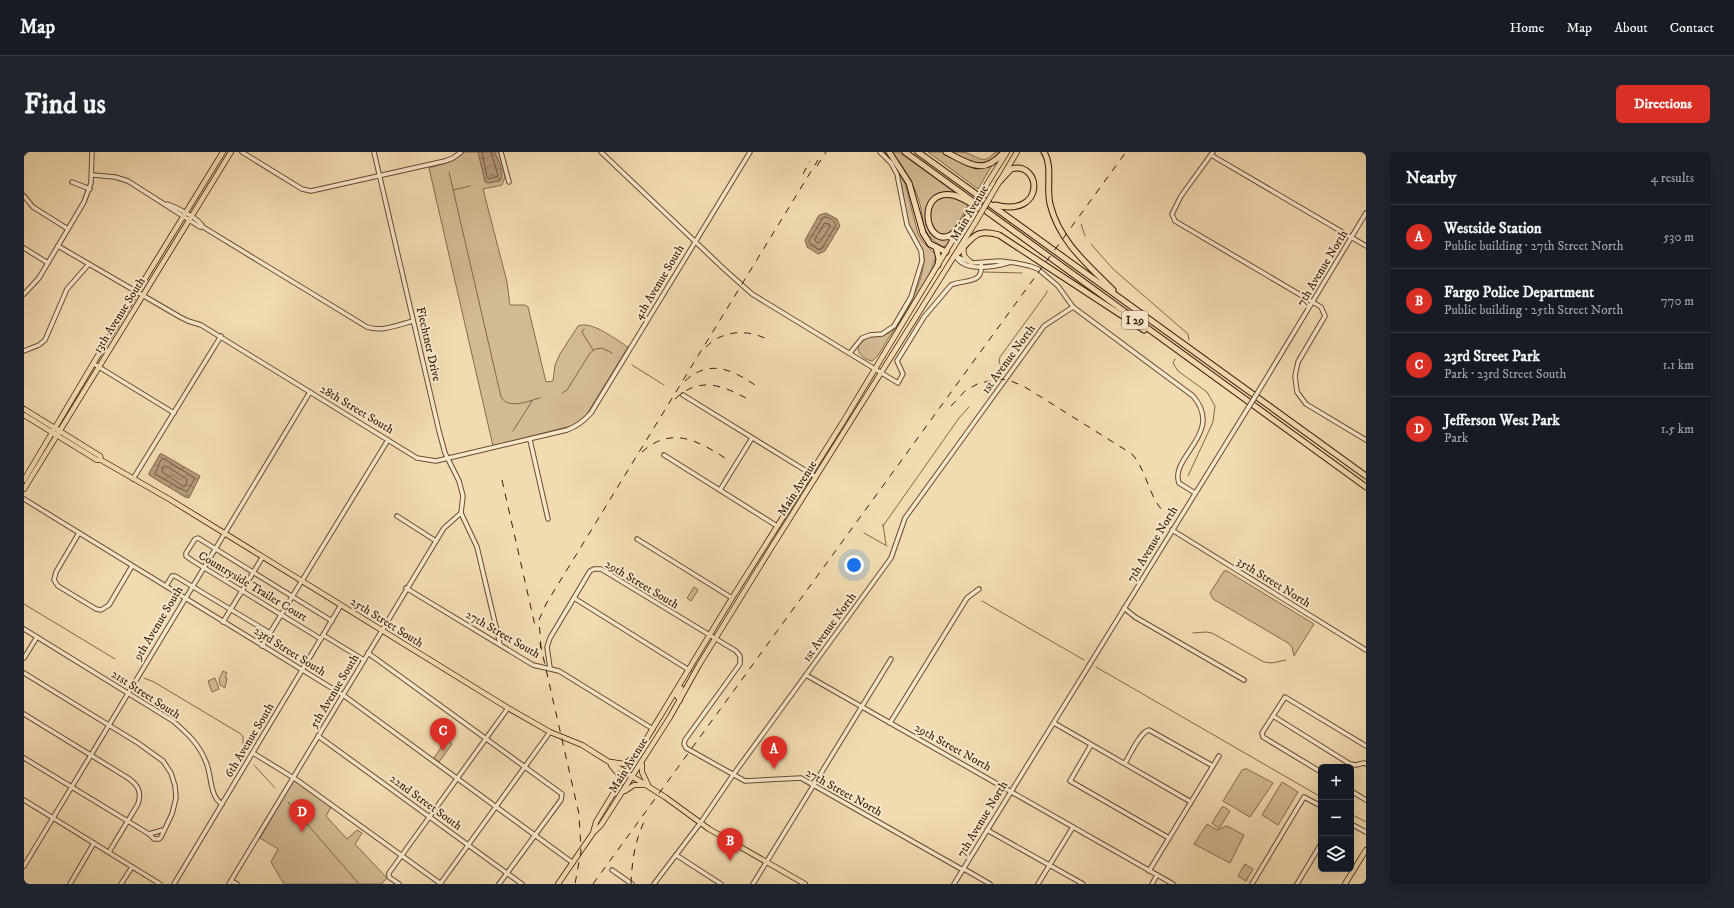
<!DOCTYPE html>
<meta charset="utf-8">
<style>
:root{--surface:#171b24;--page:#20242c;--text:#f1f3f6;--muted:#9ea1a6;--line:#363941;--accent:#d93025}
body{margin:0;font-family:"IM FELL DW Pica",serif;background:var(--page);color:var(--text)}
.controls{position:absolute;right:12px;bottom:12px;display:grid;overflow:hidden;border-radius:6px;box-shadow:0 4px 16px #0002}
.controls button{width:36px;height:36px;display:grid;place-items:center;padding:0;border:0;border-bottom:1px solid var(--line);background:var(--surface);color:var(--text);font:20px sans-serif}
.you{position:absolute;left:830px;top:413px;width:14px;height:14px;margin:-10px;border:3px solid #fff;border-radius:50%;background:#1a73e8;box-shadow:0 0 0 6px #1a73e833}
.badge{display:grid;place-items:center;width:26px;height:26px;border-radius:50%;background:var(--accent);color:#fff;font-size:13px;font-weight:700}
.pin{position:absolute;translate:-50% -33px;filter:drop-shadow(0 1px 2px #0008)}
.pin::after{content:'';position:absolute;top:21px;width:14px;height:12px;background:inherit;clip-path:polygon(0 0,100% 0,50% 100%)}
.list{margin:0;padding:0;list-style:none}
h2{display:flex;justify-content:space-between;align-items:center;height:52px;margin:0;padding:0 16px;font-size:17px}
h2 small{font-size:13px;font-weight:400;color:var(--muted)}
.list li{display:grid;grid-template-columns:26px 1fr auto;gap:12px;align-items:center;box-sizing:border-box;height:64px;padding:0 16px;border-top:1px solid var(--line)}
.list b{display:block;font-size:15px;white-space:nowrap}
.list p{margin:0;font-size:13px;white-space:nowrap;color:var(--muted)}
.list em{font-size:13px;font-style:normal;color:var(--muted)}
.icon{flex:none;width:22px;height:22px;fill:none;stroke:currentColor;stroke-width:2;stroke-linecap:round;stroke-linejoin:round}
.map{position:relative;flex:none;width:1342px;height:732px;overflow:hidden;border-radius:6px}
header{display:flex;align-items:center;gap:24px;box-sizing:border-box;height:56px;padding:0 20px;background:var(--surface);border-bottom:1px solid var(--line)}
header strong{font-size:19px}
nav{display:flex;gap:22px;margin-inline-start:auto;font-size:14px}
.intro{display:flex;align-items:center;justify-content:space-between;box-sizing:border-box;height:96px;padding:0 24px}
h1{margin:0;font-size:28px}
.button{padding:10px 18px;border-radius:6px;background:var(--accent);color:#fff;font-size:14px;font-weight:700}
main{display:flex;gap:24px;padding:0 24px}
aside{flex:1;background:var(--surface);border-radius:6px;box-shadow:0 4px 16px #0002}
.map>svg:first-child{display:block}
.green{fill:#d2ba93;stroke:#846a4d}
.water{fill:url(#water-waves);stroke:#81664a}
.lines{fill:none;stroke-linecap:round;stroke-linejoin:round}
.shore{stroke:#74593f;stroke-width:1}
.stream{stroke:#81664a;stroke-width:1}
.minor-casing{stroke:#664a31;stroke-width:5.5}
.major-casing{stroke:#371907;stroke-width:6}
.highway-casing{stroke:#371907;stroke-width:7}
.minor{stroke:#f7e8cc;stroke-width:3.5}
.major{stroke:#f2dbb0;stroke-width:4.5}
.highway{stroke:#f2dbb0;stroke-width:5}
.rail{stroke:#371907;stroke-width:1;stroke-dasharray:7 7;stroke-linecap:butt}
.minor-bridge-casing{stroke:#664a31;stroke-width:5.5;stroke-linecap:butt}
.major-bridge-casing{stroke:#371907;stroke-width:6;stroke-linecap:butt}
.minor-bridge{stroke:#f7e8cc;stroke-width:3.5}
.major-bridge{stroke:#f2dbb0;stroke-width:4.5}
.labels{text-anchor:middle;stroke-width:4;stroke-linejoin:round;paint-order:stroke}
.shield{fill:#f7e8cc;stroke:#715742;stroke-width:1}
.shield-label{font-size:11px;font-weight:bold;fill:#371907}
.street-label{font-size:12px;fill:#371907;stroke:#f7e8cc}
</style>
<header>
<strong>Map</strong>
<nav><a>Home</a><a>Map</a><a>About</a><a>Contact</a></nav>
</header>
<div class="intro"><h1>Find us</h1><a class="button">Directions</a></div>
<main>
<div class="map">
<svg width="1342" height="732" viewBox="0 0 1342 732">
<defs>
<pattern id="water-waves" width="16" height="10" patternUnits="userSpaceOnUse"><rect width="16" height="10" fill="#b29977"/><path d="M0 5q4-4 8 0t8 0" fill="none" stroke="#927c60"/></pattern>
</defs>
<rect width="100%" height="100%" fill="#f2dbb0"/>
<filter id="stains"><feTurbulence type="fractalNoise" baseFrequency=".005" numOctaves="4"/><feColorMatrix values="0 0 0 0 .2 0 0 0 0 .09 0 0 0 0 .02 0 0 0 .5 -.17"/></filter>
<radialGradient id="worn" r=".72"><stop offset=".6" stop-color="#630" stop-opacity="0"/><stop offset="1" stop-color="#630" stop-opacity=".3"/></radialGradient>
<g class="green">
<path d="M440,0H474L476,3L481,25L478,33L459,37L483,130L486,153H501L504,155L522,230L529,229L531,213L536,202L554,174C568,168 592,188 604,195L563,262L551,273L469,294L405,16L426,10Z"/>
<path d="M860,0H864L881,31L894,82L899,90L912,103C908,126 880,164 866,184C860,192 856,204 848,209C838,207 828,197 839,189C848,181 860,187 869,178C877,171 883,159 887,150C893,137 900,120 900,106C900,95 890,86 886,76C876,50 883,20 860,0Z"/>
<path d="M868,0H875L930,40L917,42L902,58C900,74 908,79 921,87L925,86L923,93L919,95C892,79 903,68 893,43C887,27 878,13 868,0Z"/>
<path d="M904,0H919L943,13H968L954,37Z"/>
<path d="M927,0C932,0 939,0 943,1C956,6 960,13 971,0H976L967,8L968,9C950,15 942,8 927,0Z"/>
<path d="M920,45H930L945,52C940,60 935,72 928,78C910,95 892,55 920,45Z"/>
<path d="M1200,419H1203L1290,472L1270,504L1268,495L1264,491L1189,447L1186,441Z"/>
<path d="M670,435L674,438L667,449L663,446Z"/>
<path d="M199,519L203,521L201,525L203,526L201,536L196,533L195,527Z"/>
<path d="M191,526L195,537L188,540L184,529Z"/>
<path d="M422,588L428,592L415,610L410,606Z"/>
<path d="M1221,617H1223L1249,631L1226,665L1199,649L1218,618Z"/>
<path d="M270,628L307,655L302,664L323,687L333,678L338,681L331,692L363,726L358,731L359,732H260L247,710L254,697L236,686Z"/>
<path d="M1258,630L1274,640L1254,673L1238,663Z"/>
<path d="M1198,655H1200L1206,659L1196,675L1194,676L1188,671Z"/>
<path d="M1183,672L1193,678L1203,674L1220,683L1206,711L1170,692Z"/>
<path d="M1221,712L1229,717L1222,729L1214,724Z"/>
</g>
<g class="water">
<path d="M454,0H470C475,7 481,22 476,29L465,31L461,30Z"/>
<path d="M802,61L813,67L816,74L801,99L794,102L783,95L781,88L795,63Z"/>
<path d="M136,302H138L176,324L165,346L161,345L125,323V321Z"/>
</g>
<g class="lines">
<g class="shore">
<path d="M458,0L463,25L465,27L474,24L467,0"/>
<path d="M800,65C804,64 811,69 812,73L798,96L795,98L786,92L785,89Z"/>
<path d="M801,71L805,72L806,74L796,90L793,91L791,88Z"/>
<path d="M140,307L171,326L163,340L131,322L137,308Z"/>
<path d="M142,314L163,327L162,333L159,334L138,320L139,315Z"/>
</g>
<g class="stream">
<path d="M425,20L477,245C485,258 504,249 516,246"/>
<path d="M429,38L446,34"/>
<path d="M1057,72L1061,84"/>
<path d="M1067,92L1089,117L1164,182L1165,188"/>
<path d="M960,120L998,121"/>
<path d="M560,177L558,180L569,198"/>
<path d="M1151,207L1149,211L1154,219L1183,240L1191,254L1189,270L1164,324"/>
<path d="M608,213L640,233"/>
<path d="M977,215L975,209L976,205L1022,142L1023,139"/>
<path d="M538,241L543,238L566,201L571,197L578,196L588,201"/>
<path d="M489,279L508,249"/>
<path d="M859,372L862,393"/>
<path d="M859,374L935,266L945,255"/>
<path d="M840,381L863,394"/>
<path d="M958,449L1060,508"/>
<path d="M0,452L91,507"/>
<path d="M1169,481L1182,480L1188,481L1240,510L1248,511L1262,508"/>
<path d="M1072,515L1297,645"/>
<path d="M120,526L130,530L217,582L219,585V598"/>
<path d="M230,613L251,636"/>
<path d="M264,650L335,732"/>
<path d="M1327,662L1342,670"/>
</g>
<defs>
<g id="minor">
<path d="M218,0L278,37L287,39L421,9L429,6L437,0"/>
<path d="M350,0L415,279L421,301L435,329L439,344L437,361L453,395L476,492"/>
<path d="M477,0L485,30"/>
<path d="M577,0L700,117L728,142L874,231L879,222L873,209L900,165L927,133C941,127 960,133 957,111"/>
<path d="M1189,0L1157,44L1148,62L1151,69L1297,155L1301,164L1274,210L1271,224L1273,240L1282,252L1342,288"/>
<path d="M0,1V0"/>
<path d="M1187,3L1342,94"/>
<path d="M69,23L91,25L104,29L176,75H179L343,175C358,180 374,173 389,169"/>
<path d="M48,30L66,37"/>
<path d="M0,44L9,55L44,77"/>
<path d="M143,52C152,55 176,67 179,75"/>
<path d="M34,94L156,165L164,169L177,173L393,306L412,309L543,278C554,274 560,269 567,261L726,0"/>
<path d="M0,96L24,111"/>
<path d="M931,104L948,111L976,109L992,111L1006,114L1014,117L1034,134L1049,155L1169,244C1201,281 1145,305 1155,331L1171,341"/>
<path d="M932,105C942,120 969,115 984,111"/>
<path d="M0,142L15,126L60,50L67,31L68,0"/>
<path d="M0,199L15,193L21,188L43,137L65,112"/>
<path d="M826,201L838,186L846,183L858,182L870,174L887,145L898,109L897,99L883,73L873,22L867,11L856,0"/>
<path d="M70,212L150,261"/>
<path d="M1237,235L1342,61"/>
<path d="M659,243L792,325"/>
<path d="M506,288L524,367"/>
<path d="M640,303L753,374"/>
<path d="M109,327L197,184"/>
<path d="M696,338L728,286"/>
<path d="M0,347L319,543L549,711"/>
<path d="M373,364L412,389"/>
<path d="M1148,378L1342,498"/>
<path d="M55,381L32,420L30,428L34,434L72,457L77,458L85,453L108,414"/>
<path d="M613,387L708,446"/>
<path d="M142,434L148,424H151L246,481"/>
<path d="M382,436L509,513L535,519L629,577"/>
<path d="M550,446L665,518"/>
<path d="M1100,456L1111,465L1220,528"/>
<path d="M199,470L238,406"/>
<path d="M0,477L149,569C163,581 175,592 182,610C188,623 185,644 198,652"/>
<path d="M299,483L340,508"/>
<path d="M297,487L169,409L162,404V401L171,387L174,386L308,469"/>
<path d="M238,494L364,288"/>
<path d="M344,501L538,642L537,648L475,732"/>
<path d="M0,506L13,485"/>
<path d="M526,516L523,495L526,486L566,419L570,417H577L712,499L716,504V512L661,588L660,592L662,596L721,629L777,626L939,718"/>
<path d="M0,521L114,591L139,609L147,621L151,634L152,646L148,662L137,685L135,687H130L125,682"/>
<path d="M782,523L1149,732"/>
<path d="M0,562L104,626C114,633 118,640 114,652L85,700"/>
<path d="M1249,564L1326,612L1332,613L1340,611L1342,612"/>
<path d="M866,571L943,446L955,437"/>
<path d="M1030,571L1167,650"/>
<path d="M294,584L498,732"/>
<path d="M1067,593L1046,629L1145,686"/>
<path d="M229,601L273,628L417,732"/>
<path d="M0,606L125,682L139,678"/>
<path d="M1101,611C1106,603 1116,580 1125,578L1189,614"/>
<path d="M1297,620L1239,585L1238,581L1261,545L1342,594"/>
<path d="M1327,639L1342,648"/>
<path d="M0,648L136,732"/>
<path d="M1327,672L1342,680"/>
<path d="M963,678L1059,732"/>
<path d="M652,703L697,732"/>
<path d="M0,714L286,240"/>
<path d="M940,717L966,732"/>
<path d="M588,718L608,732"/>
<path d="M1125,719L1195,604"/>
<path d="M207,729L213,732"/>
<path d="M46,732L70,691"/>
<path d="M97,732L108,715"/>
<path d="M150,732L317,453"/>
<path d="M205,732L412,389L420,376L437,361"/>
<path d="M375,732L365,725V721L484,556"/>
<path d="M416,732L526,580"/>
<path d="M630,732L677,670L709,623L867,406L881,366L947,275L1020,174L1049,155"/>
<path d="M729,732L867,507"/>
<path d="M930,732L1221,261"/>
<path d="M1014,732L1049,675"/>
<path d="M1128,732L1133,723"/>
<path d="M1228,732L1280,645L1297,654"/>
<path d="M1273,732L1297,692"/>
</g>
<g id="major">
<path d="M963,32L983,0"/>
<path d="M971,37L993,0"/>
<path d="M940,93C938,103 941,106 948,111"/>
<path d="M0,257L76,304L77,308"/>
<path d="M0,263L73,308H77L145,347L484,556L526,580L558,593L641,645L685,677L781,732"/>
<path d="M0,328L82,190L199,0"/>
<path d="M0,337L207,0"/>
<path d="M656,548L653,544L657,536"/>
<path d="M587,610L600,612L609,606"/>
<path d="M587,613L596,624V632"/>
<path d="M618,613V620L624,633"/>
<path d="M601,639L610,633H622"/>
<path d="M570,680L577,673L646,565L675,513L749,393L951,71"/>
<path d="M534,732L569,681L572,670L708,446L819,270L936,76"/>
<path d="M1321,732L1342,698"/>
</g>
<g id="highway">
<path d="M865,0L885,31L899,81L906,92L922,100"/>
<path d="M881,0L1342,335"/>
<path d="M894,0L1342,324"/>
<path d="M922,0C946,12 959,24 980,0"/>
<path d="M1020,0C1029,14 1022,35 1026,52C1035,89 1063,112 1089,138"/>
<path d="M971,53C1023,66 1017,8 987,17L975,30"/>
<path d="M943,65C938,71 933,79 927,83C901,97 891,36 929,43C938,45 946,51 954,56"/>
<path d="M912,95L915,107L914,113"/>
<path d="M931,104C948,88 950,75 975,83L1120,178"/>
</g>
</defs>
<use href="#minor" class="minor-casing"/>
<use href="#major" class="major-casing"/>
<use href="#highway" class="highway-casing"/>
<use href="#minor" class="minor"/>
<use href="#major" class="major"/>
<use href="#highway" class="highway"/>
<g class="rail">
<path d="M793,14L802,0"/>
<path d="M779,22L786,9"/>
<path d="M682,195C700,177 725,177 747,189"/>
<path d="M661,229C685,207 707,217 731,233"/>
<path d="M651,247C676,223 701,234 727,249"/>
<path d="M927,254L941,239L955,231L977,227L987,229L1001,235L1108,302C1125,321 1124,350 1146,365"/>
<path d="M618,300C647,274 673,288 701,306"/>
<path d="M478,328L512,478"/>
<path d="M516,491L555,662L557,699L551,732"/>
<path d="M517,496L515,468L522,452L794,8"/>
<path d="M569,732L1102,0"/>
<path d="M607,732C608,708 611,687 622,666"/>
</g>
<defs>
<path id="minor-bridge" d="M1221,261L1237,235"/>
<g id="major-bridge">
<path d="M943,65L963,32"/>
<path d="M951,71L971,37"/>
</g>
</defs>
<use href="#minor-bridge" class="minor-bridge-casing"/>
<use href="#major-bridge" class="major-bridge-casing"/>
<use href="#minor-bridge" class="minor-bridge"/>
<use href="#major-bridge" class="major-bridge"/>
</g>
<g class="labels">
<rect class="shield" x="1098" y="159" width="26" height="18" rx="3"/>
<g class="shield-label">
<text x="1111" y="172">I 29</text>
</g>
<g class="street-label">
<text transform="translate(945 61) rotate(-59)" y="4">Main Avenue</text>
<text transform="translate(1298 116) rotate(-59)" y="4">7th Avenue North</text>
<text transform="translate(635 130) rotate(-59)" y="4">4th Avenue South</text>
<text transform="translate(95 163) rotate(-58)" y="4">13th Avenue South</text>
<text transform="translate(405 192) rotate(77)" y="4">Fiechtner Drive</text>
<text transform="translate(984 207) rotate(-54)" y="4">1st Avenue North</text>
<text transform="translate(333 257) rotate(31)" y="4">28th Street South</text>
<text transform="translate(773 336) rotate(-58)" y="4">Main Avenue</text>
<text transform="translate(1128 392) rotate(-59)" y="4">7th Avenue North</text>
<text transform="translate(1250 430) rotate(32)" y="4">35th Street North</text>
<text transform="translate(618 432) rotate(31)" y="4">29th Street South</text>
<text transform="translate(229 434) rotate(31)" y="4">Countryside Trailer Court</text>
<text transform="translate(363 470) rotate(32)" y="4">25th Street South</text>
<text transform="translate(134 471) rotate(-59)" y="4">9th Avenue South</text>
<text transform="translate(805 475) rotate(-54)" y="4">1st Avenue North</text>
<text transform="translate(479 482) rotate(30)" y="4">27th Street South</text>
<text transform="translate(266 499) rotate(32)" y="4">23rd Street South</text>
<text transform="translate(310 539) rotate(-59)" y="4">5th Avenue South</text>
<text transform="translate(122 542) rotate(33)" y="4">21st Street South</text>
<text transform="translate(225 588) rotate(-59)" y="4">6th Avenue South</text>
<text transform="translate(929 595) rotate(29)" y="4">29th Street North</text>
<text transform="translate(604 613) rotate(-58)" y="4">Main Avenue</text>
<text transform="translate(820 640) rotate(29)" y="4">27th Street North</text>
<text transform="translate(402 650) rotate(36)" y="4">22nd Street South</text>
<text transform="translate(958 667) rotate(-59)" y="4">7th Avenue North</text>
</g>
</g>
<rect width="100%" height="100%" filter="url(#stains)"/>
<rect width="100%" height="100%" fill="url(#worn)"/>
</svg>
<div class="controls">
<button>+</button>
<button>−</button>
<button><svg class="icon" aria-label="layers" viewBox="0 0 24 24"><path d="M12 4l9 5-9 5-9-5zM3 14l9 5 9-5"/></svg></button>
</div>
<div class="you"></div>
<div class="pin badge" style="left:750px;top:617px">A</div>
<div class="pin badge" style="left:706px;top:709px">B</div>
<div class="pin badge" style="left:419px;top:599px">C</div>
<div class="pin badge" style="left:278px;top:680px">D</div>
</div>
<aside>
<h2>Nearby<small>4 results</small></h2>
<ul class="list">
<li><span class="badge">A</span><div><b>Westside Station</b><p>Public building · 27th Street North</p></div><em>530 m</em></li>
<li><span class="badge">B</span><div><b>Fargo Police Department</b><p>Public building · 25th Street North</p></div><em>770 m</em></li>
<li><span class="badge">C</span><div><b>23rd Street Park</b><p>Park · 23rd Street South</p></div><em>1.1 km</em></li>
<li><span class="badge">D</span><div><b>Jefferson West Park</b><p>Park</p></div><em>1.5 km</em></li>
</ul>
</aside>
</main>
